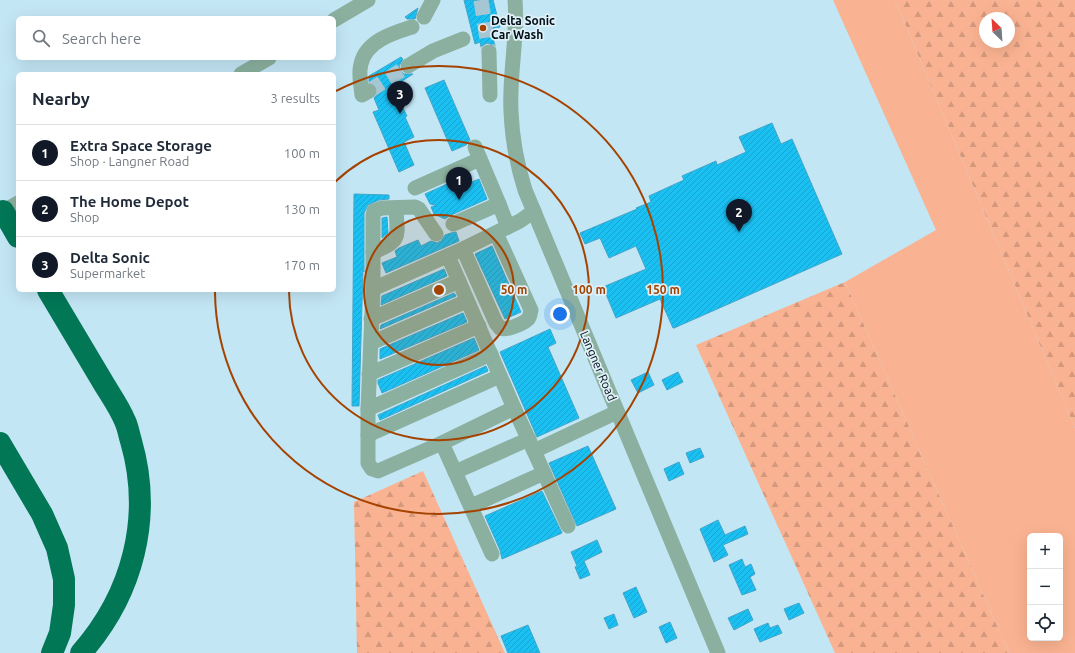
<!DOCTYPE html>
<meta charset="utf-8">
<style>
:root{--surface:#fff;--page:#f6f6f7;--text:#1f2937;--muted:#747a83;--line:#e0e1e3;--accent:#111827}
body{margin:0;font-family:Ubuntu,sans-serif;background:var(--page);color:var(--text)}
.controls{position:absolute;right:12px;bottom:12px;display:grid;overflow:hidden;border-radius:6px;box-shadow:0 4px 16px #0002}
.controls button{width:36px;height:36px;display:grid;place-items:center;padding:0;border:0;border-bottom:1px solid var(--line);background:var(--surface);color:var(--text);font:20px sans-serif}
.compass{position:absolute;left:979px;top:12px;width:36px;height:36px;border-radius:50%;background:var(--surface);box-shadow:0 4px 16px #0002;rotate:335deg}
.you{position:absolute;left:560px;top:314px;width:14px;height:14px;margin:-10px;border:3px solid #fff;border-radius:50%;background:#1a73e8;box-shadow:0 0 0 6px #1a73e833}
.badge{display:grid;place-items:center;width:26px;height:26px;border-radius:50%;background:var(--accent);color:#fff;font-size:13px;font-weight:700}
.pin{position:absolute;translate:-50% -33px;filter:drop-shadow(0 1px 2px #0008)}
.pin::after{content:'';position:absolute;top:21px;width:14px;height:12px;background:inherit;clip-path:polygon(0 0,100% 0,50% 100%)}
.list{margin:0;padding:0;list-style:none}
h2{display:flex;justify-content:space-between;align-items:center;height:52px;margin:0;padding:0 16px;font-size:17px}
h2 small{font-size:13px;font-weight:400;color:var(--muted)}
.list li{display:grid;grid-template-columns:26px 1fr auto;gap:12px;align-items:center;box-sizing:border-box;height:56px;padding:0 16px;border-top:1px solid var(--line)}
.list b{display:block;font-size:15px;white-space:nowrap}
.list p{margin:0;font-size:13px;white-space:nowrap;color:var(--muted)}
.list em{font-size:13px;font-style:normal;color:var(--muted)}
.icon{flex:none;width:22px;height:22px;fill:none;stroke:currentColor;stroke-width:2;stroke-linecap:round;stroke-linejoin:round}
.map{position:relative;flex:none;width:1075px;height:653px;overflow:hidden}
.search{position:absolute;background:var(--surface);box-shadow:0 4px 16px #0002;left:16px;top:16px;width:320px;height:44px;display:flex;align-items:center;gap:10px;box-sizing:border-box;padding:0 14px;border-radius:6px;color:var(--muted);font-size:15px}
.panel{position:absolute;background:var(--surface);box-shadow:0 4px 16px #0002;left:16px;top:72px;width:320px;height:220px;border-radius:6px}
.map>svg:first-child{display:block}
.green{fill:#fab392;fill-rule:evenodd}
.forest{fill:url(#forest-firs);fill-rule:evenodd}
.building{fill:url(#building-hatch);stroke:#42a5c9}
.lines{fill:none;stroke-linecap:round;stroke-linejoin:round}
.minor-tunnel{stroke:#a6c6d3;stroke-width:15;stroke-dasharray:15 8;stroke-linecap:butt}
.minor{stroke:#8bb09f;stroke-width:15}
.highway{stroke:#017756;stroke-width:22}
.ring{fill:none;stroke:#a44300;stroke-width:2}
.poi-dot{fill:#a44300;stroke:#dff0f8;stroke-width:1.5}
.labels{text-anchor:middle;stroke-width:3.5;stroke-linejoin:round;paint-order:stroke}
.poi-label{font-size:12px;font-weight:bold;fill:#000e15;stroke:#dff0f8;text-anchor:start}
.street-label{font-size:12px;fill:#000e15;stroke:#dff0f8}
.centre{fill:#a44300;stroke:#dff0f8;stroke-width:2}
.ring-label{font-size:12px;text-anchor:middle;font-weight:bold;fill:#a44300;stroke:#dff0f8;stroke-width:3.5;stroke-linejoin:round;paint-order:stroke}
</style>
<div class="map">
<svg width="1075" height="653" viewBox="0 0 1075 653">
<defs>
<pattern id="forest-firs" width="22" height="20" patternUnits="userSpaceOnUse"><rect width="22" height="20" fill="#fab392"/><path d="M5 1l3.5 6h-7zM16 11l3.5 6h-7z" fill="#d4997d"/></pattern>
<pattern id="building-hatch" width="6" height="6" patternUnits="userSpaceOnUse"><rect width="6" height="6" fill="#1bc0f2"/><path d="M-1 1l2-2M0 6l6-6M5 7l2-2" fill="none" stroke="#17a4cf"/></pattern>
</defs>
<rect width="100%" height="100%" fill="#c3e6f5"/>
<path class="green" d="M833,0H895L1075,428V653H1009L845,282L936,230ZM1030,536H1060V638H1030Z"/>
<g class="forest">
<path d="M895,0H1075V428ZM985,18H1009V42H985Z"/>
<path d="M845,282L1009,653H835L696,345Z"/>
<path d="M423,471L505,653H357L354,502Z"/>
</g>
<g class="building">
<path d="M464,0H493L500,27L491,29L495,46L488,43L485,44L481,47L480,42L475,44Z"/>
<path d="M418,8L415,19H407L405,17Z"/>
<path d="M401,57L403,59L399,66L401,71L404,74H413L393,87L401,107L402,106L407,116L405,117L414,137L404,142L414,165L399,172L373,112L379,110L374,98L377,95L378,91L377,86L374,83L369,82V76Z"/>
<path d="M444,80L470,140L466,145L452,151L425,88Z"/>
<path d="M772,123L781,144L792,139L842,254L674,328H673L660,299L616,318L603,287L646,269L636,246L609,258L600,238L585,244L580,233L637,209L636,208L651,202L649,196L684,180L682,176L716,161L717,165L746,152L739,137Z"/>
<path d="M479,179L487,199L449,216L445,219L434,214L431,207L436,205L430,204L425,194L447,184L448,186L453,184L455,189Z"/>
<path d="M354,194L389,195V199L379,200L368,205L364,213V272L363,270L359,406H352Z"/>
<path d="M387,217L388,233L382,238V218Z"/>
<path d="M456,232L459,241L386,273L382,263L397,257L395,251L399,248L418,240L421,246L431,241L437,243L441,241L445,235L451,233Z"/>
<path d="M492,246L521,312L505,319L475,254Z"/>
<path d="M444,269L447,276L381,305L382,296Z"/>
<path d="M454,293L456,296L380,329L381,325Z"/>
<path d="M463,313L467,322L380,359V349Z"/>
<path d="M550,329L556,343L548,347L579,418L537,437L500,352Z"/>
<path d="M474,338L479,350L382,393L378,383V380Z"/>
<path d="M486,366L488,371L380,420L378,415Z"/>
<path d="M648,372L654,385L638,393L631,380Z"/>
<path d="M678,372L683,382L667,390L662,380Z"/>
<path d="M588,446L616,509L577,526L549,463Z"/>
<path d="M700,448L704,457L690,463L686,453Z"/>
<path d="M679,462L684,474L669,481L664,469Z"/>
<path d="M542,491L562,533L502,559L500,550L485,516Z"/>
<path d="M718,520L725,535L745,526L748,534L723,545L728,555L714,562L700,529Z"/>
<path d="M597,540L602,552L584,561L590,575L580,579L575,567L577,566L571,552Z"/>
<path d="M742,559L745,567L751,564L755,574L750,577L756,590L742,595L729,565Z"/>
<path d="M636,587L647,612L634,618L623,593Z"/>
<path d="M799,603L804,613L789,620L784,609Z"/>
<path d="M748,609L753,620L734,630L728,618Z"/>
<path d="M614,614L618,625L609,629L604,618Z"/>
<path d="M670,622L677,638L666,643L659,627Z"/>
<path d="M768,623L770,628L778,625L782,633L760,642L754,629Z"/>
<path d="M528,625L540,653H508L501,636Z"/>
</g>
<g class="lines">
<g class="minor-tunnel">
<path d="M481,0L489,52"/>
<path d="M369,91L408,66"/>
</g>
<g class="minor">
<path d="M515,0C518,37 509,74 511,111C512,138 517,165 525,190L718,653"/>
<path d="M424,17L433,0"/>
<path d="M334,20L368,0"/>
<path d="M489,52L490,95"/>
<path d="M408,66L433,51L463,39"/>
<path d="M241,74L269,58"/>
<path d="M369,91L362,95C361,85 358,74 361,64C366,41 393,33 412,27"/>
<path d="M475,147L499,204"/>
<path d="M415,188L480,159"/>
<path d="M0,213L18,203"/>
<path d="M453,224L499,204L508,227"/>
<path d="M436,234L419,209L415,207L382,208L374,211L373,215V289L463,249L520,221L534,211"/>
<path d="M463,249L496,323L500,328C506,331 523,324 528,319C530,317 530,314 531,310L496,233"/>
<path d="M373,252C403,241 397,236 396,208"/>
<path d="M373,289L368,409V463L372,469L378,471L442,443L514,408L448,256"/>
<path d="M371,319L459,281"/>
<path d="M371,343L467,301"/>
<path d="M369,374L479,326"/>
<path d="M514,408L534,451L617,412"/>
<path d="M368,409L491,354"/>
<path d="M368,435L500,376"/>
<path d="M442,443L492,554"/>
<path d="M534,451L568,526"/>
<path d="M455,472L529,439"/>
<path d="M471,506L544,473"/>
</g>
<g class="highway">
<path d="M3,211L18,237"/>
<path d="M48,290C66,320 83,349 101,379C109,393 119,406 125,421C128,427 129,435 131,441C153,517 133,594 81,653"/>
<path d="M0,443L42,514L57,548L64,579V605L60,633L52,653"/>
</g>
</g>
<circle cx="439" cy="290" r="75" fill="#a44300" fill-opacity=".12"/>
<g class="ring">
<circle cx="439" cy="290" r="75"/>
<path d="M335 182A150 150 0 1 1 289 291"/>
<path d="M336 91A224 224 0 1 1 215 292"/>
</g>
<circle class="poi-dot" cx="483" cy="28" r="4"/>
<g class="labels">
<g class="poi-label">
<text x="491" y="25">Delta Sonic<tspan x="491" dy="14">Car Wash</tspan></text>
</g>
<g class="street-label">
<text transform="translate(598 366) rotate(67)" y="4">Langner Road</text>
</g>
</g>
<circle cx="439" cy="290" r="6" class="centre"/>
<g class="ring-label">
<text x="514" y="294">50 m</text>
<text x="589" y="294">100 m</text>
<text x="663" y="294">150 m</text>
</g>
</svg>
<div class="controls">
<button>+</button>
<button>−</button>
<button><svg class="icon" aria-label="locate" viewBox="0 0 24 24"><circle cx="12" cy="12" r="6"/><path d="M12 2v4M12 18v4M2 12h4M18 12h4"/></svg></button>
</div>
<svg class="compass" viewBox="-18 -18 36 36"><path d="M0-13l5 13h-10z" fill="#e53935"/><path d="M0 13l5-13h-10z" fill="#747a83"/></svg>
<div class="you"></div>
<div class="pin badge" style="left:459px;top:200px">1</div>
<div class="pin badge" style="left:739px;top:232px">2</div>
<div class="pin badge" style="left:400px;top:114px">3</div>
<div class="search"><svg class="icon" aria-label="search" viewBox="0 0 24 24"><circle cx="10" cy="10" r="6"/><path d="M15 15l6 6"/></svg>Search here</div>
<section class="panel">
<h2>Nearby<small>3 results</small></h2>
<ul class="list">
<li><span class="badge">1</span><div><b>Extra Space Storage</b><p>Shop · Langner Road</p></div><em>100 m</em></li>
<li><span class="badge">2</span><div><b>The Home Depot</b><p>Shop</p></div><em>130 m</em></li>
<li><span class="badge">3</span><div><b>Delta Sonic</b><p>Supermarket</p></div><em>170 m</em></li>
</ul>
</section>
</div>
